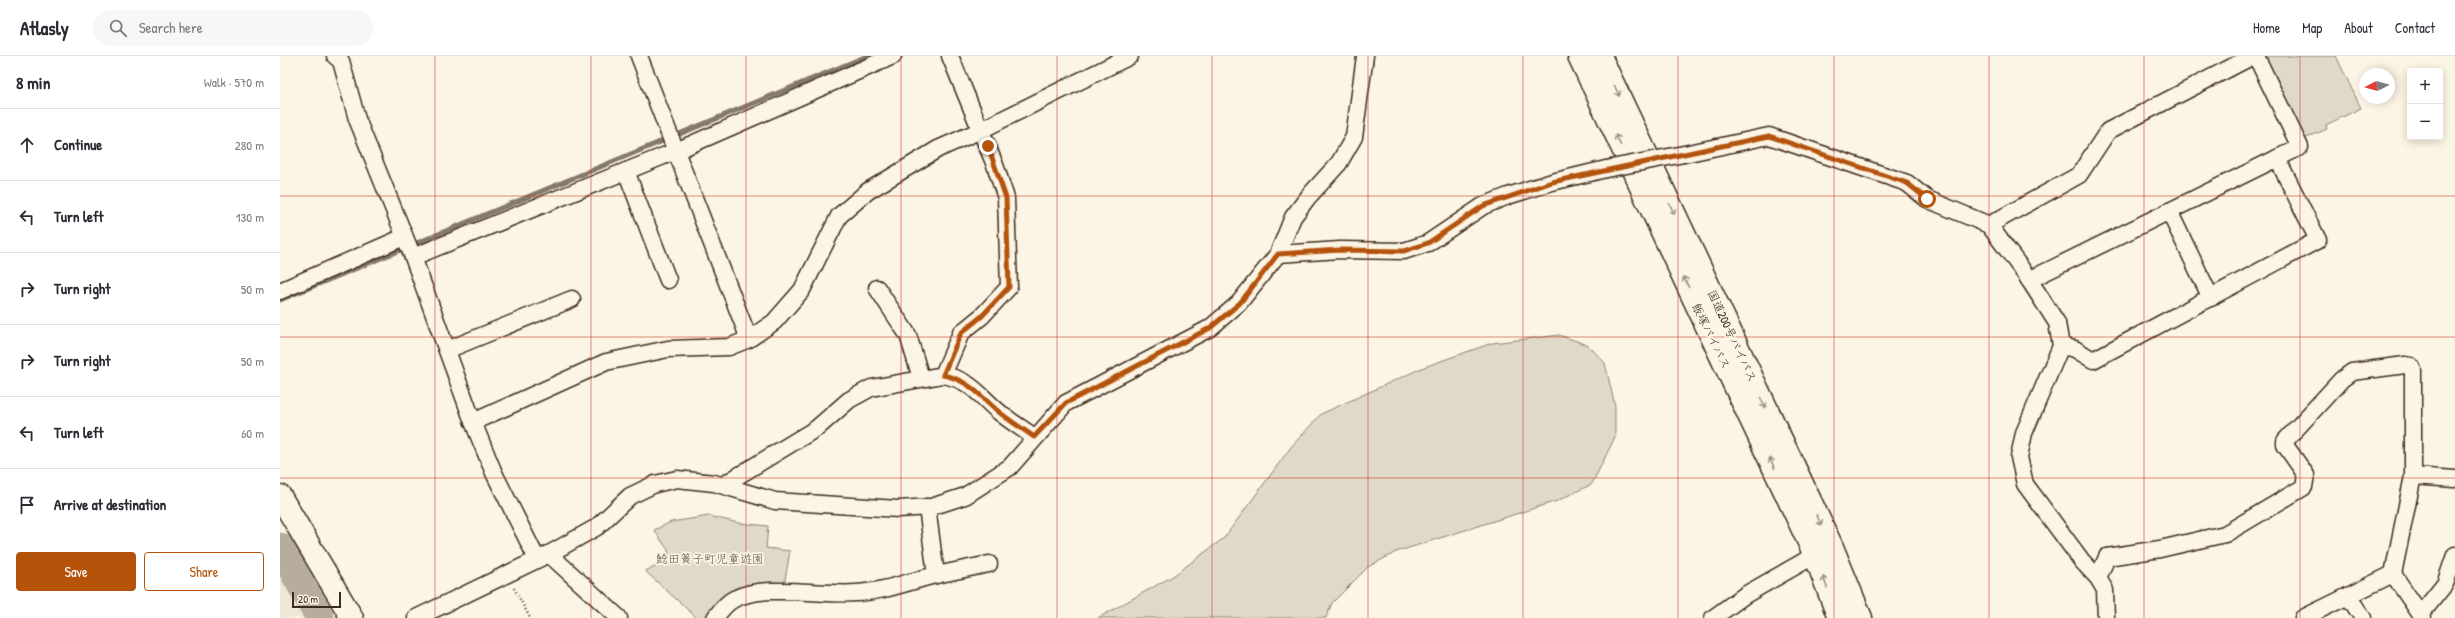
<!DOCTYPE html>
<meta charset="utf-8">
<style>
:root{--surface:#fff;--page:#f7f7f7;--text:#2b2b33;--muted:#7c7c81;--line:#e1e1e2;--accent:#b45309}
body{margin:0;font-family:"Patrick Hand","Klee One",sans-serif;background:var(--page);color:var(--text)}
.controls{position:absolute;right:12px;top:12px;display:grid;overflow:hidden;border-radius:4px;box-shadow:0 2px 10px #0003}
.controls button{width:36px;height:36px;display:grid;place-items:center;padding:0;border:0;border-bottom:1px solid var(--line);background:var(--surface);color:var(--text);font:20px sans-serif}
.compass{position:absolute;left:2079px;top:12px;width:36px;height:36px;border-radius:50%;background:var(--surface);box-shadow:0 2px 10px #0003;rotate:264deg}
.scale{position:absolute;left:12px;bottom:10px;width:49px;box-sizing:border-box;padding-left:4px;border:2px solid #3b2a1e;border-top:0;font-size:11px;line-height:14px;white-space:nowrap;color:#3b2a1e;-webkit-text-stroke:3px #fcf5e5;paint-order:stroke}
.stop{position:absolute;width:12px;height:12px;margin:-9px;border:3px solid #b45309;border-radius:50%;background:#fff}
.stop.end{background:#b45309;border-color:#fff;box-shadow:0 1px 4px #0008}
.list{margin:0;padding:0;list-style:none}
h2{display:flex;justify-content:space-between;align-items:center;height:52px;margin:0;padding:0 16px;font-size:17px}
h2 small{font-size:13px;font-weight:400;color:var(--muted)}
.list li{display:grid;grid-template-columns:26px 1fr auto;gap:12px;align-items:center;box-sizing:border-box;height:72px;padding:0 16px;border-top:1px solid var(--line)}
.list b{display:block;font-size:15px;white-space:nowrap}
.list em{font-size:13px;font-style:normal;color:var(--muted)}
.actions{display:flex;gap:8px;padding:12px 16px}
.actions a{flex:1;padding:9px 0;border:1px solid var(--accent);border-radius:4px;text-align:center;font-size:14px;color:var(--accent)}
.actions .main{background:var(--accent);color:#fff}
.icon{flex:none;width:22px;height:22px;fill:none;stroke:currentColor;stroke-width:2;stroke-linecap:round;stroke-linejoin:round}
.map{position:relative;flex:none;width:2175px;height:562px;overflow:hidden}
header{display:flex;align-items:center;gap:24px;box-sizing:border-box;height:56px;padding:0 20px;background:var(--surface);border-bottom:1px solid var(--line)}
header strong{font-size:19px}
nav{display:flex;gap:22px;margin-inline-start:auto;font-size:14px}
.search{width:280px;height:36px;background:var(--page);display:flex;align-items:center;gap:10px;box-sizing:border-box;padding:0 14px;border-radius:22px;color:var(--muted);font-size:15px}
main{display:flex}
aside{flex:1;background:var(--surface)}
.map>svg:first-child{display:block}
.built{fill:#eee6d6}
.green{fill:#e0d8c8;stroke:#8e8173}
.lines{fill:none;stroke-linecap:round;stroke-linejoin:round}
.stream{stroke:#85796b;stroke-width:5}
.river{stroke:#b7ad9e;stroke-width:29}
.minor-casing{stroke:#3b2a1e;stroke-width:19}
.secondary-casing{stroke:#3b2a1e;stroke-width:25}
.trunk-casing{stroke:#3b2a1e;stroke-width:25}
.path{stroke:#3b2a1e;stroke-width:2.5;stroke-dasharray:1 3;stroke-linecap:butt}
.minor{stroke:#fcf5e5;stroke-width:16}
.secondary{stroke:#fcf5e5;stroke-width:22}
.trunk{stroke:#fcf5e5;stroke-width:22}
.minor-bridge-casing{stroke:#3b2a1e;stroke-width:19;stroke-linecap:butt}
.minor-bridge{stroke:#fcf5e5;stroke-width:16}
.oneway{stroke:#9c9082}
.route{stroke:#b45309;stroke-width:5}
.grid{fill:none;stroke:#c8321e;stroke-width:1;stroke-opacity:0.55}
.labels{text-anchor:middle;stroke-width:3.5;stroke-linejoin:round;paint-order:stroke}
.street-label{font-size:12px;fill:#3b2a1e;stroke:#fcf5e5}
.park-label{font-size:12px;fill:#645648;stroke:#fcf5e5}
</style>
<header>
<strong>Atlasly</strong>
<div class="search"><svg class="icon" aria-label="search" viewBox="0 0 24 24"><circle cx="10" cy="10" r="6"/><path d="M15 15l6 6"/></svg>Search here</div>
<nav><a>Home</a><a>Map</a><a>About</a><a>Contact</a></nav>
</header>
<main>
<aside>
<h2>8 min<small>Walk · 570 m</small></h2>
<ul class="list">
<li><svg class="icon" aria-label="ahead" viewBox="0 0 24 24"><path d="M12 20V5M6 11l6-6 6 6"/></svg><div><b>Continue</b></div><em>280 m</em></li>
<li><svg class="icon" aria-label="left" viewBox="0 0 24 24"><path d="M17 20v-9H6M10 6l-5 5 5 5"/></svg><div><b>Turn left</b></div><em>130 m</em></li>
<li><svg class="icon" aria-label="right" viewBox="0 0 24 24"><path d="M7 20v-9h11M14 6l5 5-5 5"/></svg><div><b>Turn right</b></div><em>50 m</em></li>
<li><svg class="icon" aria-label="right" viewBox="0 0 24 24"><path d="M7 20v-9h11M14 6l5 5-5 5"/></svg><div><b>Turn right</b></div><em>50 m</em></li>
<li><svg class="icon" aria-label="left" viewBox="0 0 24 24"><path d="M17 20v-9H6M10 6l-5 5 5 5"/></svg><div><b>Turn left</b></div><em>60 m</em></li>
<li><svg class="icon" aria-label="arrive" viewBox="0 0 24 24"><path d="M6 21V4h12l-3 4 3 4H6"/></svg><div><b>Arrive at destination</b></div></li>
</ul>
<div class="actions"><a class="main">Save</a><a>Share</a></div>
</aside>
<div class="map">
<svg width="2175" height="562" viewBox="0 0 2175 562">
<rect width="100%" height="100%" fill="#fcf5e5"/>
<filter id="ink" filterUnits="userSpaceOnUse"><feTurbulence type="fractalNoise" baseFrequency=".025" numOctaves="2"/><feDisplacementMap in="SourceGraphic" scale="8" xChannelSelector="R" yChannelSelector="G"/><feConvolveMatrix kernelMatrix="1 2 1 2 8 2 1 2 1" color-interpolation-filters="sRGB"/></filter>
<g filter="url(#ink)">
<path class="built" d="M0,510L28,562H0Z"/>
<g class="green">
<path d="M1982,0H2056L2081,52L2046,69L2047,73L2022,84Z"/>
<path d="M1279,279L1308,289L1325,307L1335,350V381L1312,428L1277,445L1116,496L1088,511L1052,547L1046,562H818L893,520L944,482L1011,391L1041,358L1144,311L1212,287Z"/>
<path d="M429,460L459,467L488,470L486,492L510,495L504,530L476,532L430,562H417L365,515L388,506V494L374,474L391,466Z"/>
</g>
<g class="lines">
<path class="stream" d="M0,244L587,0"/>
<path class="river" d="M0,491L40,562"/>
<defs>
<g id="minor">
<path d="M55,0L61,5L77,63L133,201L193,366L214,417L257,503"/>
<path d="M359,0L469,283"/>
<path d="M1404,98L1489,80L1627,127L1647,143L1709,169L1746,219L1777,267L1781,290L1744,377L1739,401L1745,428L1802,505L1818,522L1825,534L1826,562"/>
<path d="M346,115L388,224"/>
<path d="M1889,155L1931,242"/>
<path d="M1709,169L1799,119L1828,75L1973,0"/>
<path d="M998,198L1060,194L1124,195L1148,187L1203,150L1228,140L1272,126L1326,113"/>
<path d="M133,201L396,95L613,0"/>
<path d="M1749,224L2020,91L1976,0"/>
<path d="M597,232L628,279L641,322"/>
<path d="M0,235L124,181"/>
<path d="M1781,290L1795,293L1813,304L2038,184L1997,102"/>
<path d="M167,294L292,243"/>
<path d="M663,319C691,324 699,339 719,356C730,365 743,373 754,381"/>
<path d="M193,366L326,306L388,293L449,291L469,283L494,266L522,234L559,160L588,135L658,93L701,74L850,0"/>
<path d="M2133,420L2175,423"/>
<path d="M443,429L537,372L569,344L591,332L663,319L681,277L702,260L729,231L726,142L715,109L670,0"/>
<path d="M269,498L339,562"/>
<path d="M656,519L709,508"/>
<path d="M1818,522L1827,501L1880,493L1945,478L2024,431L2026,419L2005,389V385L2062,323L2072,316L2125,309L2131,310L2133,314V420L2113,518"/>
<path d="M2068,540L2083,562"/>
<path d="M2141,558L2165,528L2175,499"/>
<path d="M136,562L269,498L317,471L350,440L375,428L397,423L434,427L495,445L618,453L651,451L685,440L730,411L786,347L930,272L959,247L998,198L1013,161L1029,140L1059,107L1074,81L1085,0"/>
<path d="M435,562C440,555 446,547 454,543C485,527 541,540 576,537C603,536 630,525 656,519L647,451"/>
<path d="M1433,562L1465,539L1535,499"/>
<path d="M2023,562L2113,518L2143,562"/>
</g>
<path id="secondary" d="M0,440L72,562"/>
<g id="trunk">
<path d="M1299,0L1535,499L1559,562"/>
<path d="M1320,0L1552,491L1581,562"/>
</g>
</defs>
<use href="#minor" class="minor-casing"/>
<use href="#secondary" class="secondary-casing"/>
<use href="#trunk" class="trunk-casing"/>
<path class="path" d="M234,532L250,562"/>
<use href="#minor" class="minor"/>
<use href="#secondary" class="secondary"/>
<use href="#trunk" class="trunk"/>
<defs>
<path id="minor-bridge" d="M1326,113L1404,98"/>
</defs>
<use href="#minor-bridge" class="minor-bridge-casing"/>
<use href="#minor-bridge" class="minor-bridge"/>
</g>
<defs><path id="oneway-shaft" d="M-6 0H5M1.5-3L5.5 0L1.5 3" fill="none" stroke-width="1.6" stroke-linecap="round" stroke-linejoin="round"/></defs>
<g class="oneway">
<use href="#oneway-shaft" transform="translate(1337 35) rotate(65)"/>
<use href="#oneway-shaft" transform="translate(1338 84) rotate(-115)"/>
<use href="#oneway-shaft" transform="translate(1392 153) rotate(65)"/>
<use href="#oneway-shaft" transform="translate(1406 226) rotate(-116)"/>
<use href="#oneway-shaft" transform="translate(1483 347) rotate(65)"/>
<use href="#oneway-shaft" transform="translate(1492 407) rotate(-115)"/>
<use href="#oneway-shaft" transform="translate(1539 464) rotate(65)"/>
<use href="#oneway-shaft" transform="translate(1545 526) rotate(-111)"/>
</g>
</g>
<g class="lines" filter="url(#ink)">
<path class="route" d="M708,90L726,142L729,231L702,260L681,277L663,319C689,324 700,340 719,356C730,365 743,373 754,381L786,347L930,272L960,247L998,198L1060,194L1124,195L1148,187L1203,150L1272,126L1489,80L1627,127L1647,143"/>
</g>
<path class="grid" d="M155,0V562M311,0V562M466,0V562M621,0V562M777,0V562M932,0V562M1088,0V562M1243,0V562M1398,0V562M1554,0V562M1709,0V562M1864,0V562M2020,0V562M0,140H2175M0,281H2175M0,422H2175"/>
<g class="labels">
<g class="street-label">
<text transform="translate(1431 280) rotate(64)" y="4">飯塚バイパス</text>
<text transform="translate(1452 280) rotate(65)" y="4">国道200号バイパス</text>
</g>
<g class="park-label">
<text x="430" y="507">鯰田簀子町児童遊園</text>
</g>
</g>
</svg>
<div class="controls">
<button>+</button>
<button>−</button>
</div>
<svg class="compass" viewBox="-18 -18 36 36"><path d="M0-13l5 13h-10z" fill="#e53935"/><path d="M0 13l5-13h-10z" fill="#7c7c81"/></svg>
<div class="scale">20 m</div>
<div class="stop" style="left:1647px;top:143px"></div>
<div class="stop end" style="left:708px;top:90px"></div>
</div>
</main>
